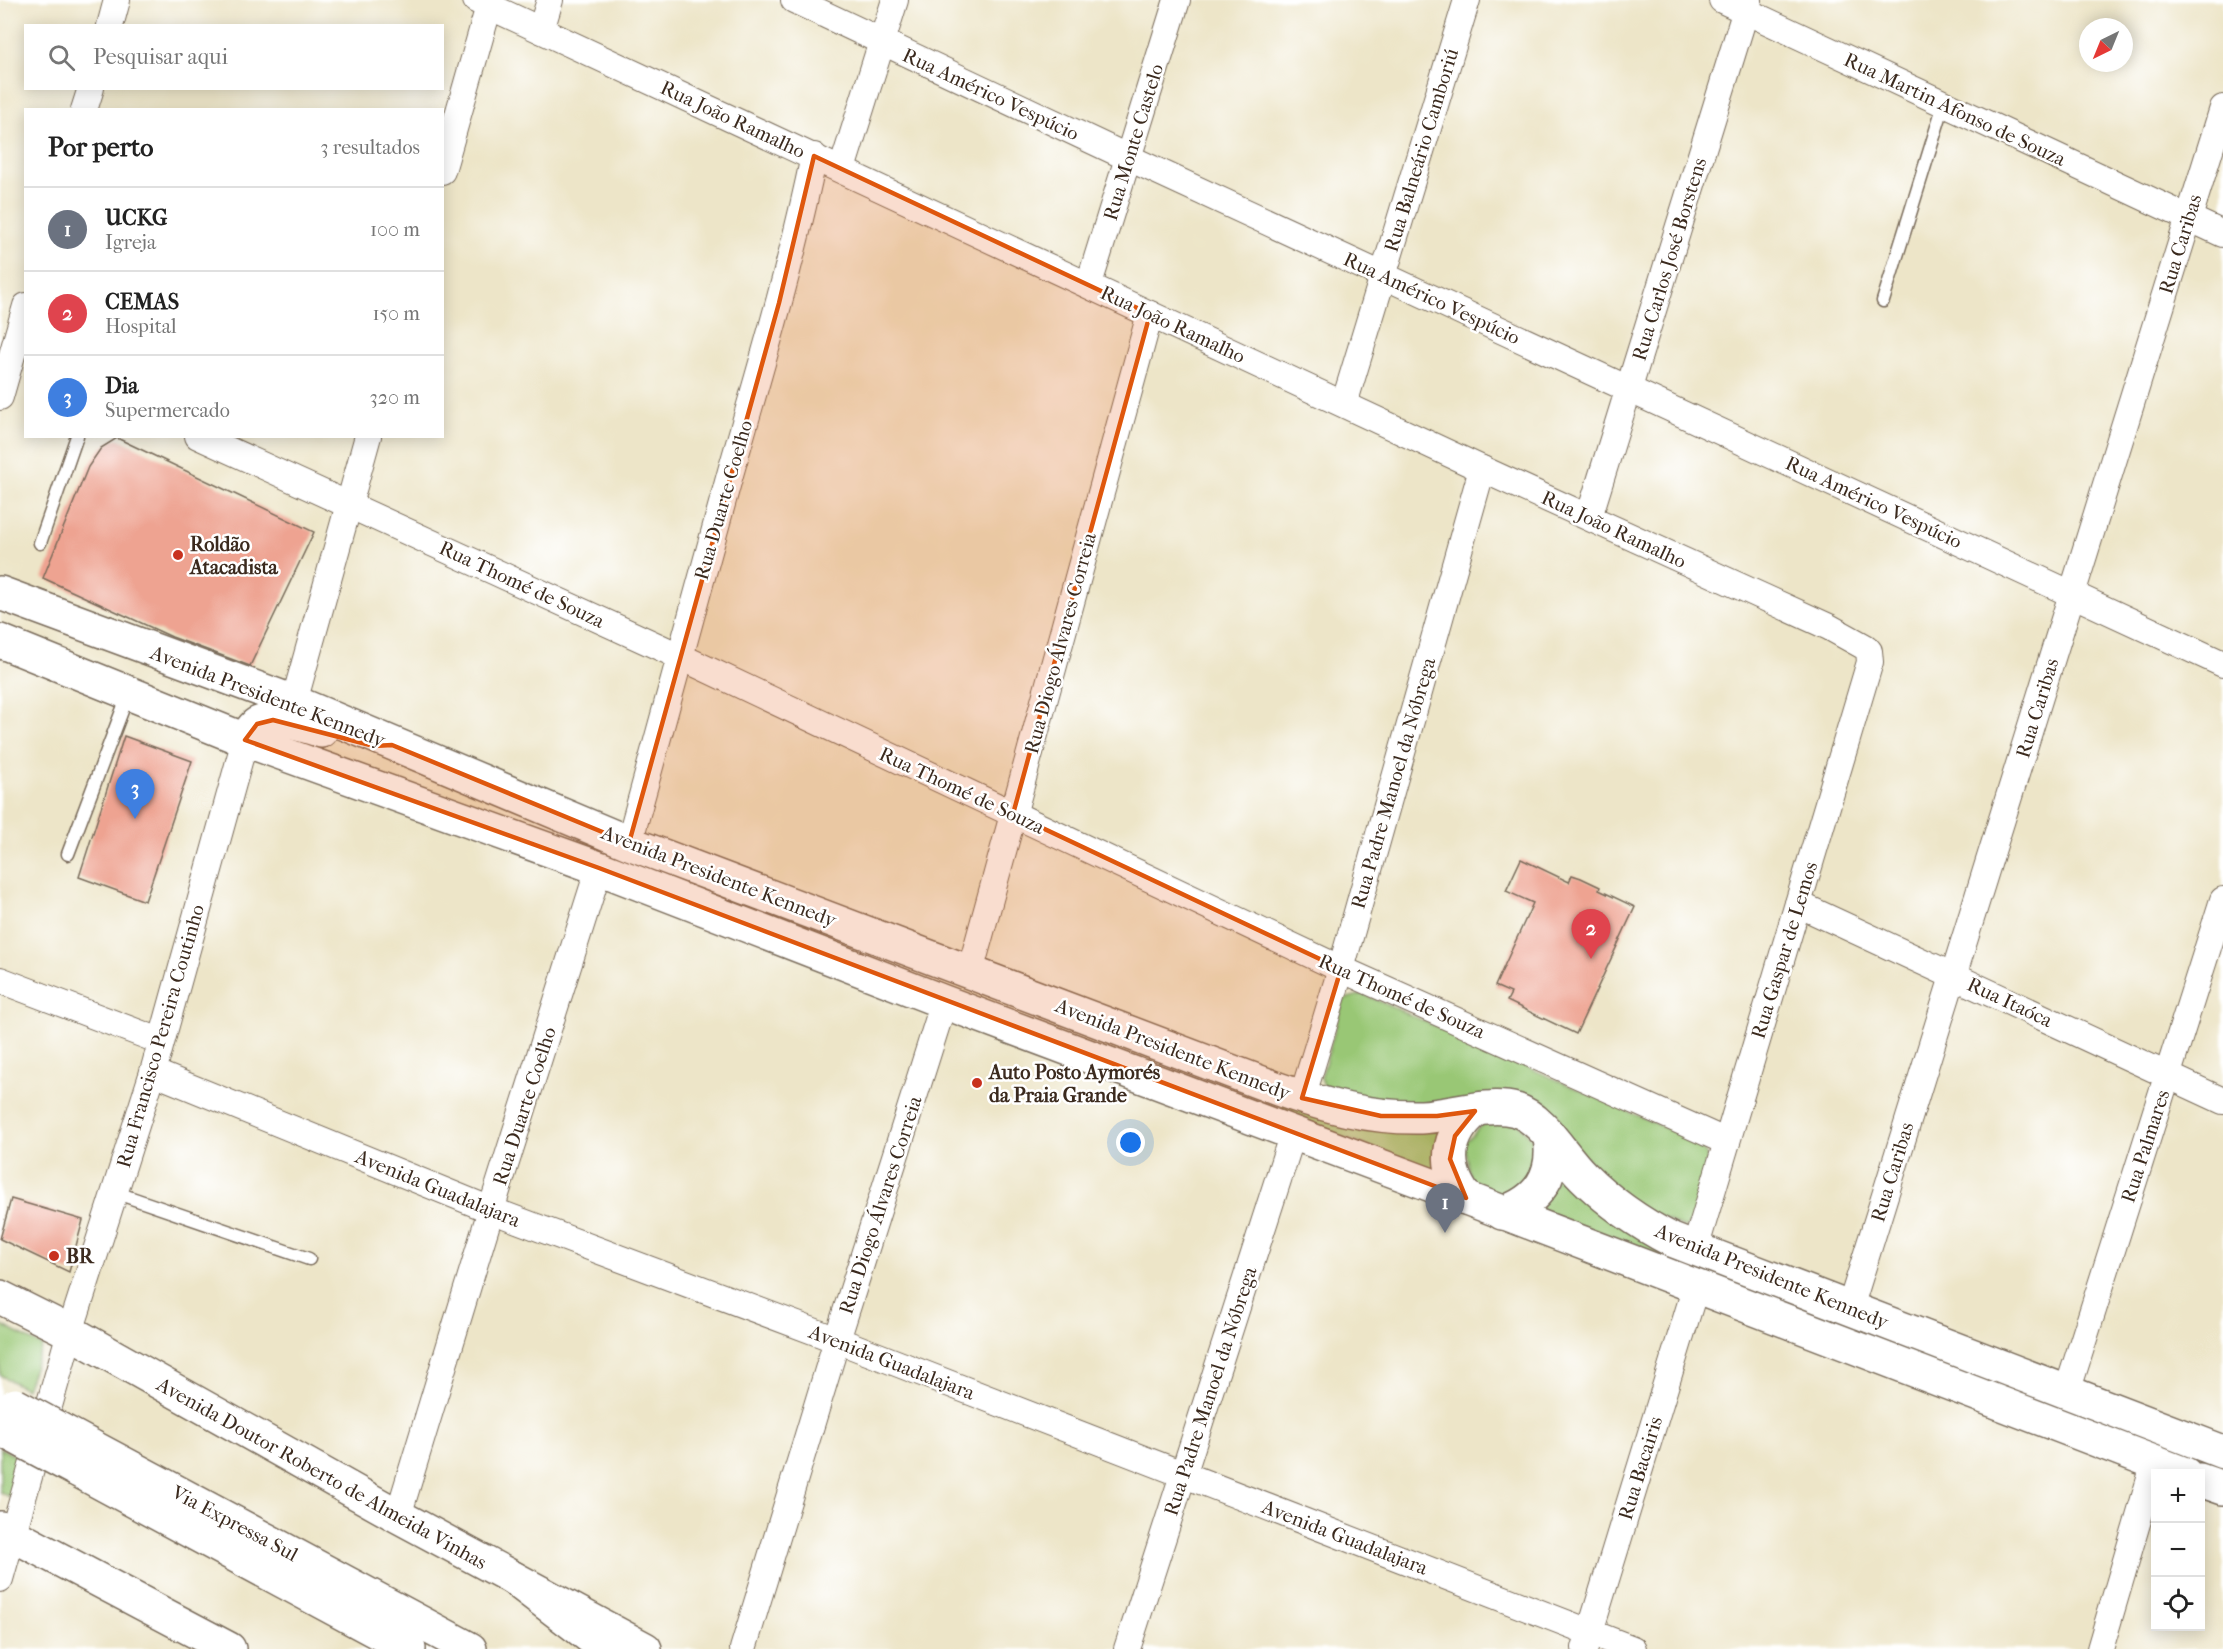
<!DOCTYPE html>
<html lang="pt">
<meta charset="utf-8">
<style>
:root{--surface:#fff;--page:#f2f2f2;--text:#222;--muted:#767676;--line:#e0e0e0;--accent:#0b8043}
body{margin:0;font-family:"IM FELL French Canon",serif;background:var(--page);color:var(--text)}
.controls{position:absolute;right:18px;bottom:18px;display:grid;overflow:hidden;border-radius:0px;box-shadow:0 3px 15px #0003}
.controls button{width:54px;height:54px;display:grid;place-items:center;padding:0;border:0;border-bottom:2px solid var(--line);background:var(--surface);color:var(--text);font:30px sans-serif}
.compass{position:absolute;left:2079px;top:18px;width:54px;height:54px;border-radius:50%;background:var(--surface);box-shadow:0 3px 15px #0003;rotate:223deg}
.you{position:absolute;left:1131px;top:1143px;width:21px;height:21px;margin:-15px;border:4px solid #fff;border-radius:50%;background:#1a73e8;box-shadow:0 0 0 9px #1a73e833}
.badge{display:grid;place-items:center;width:39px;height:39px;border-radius:50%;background:var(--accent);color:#fff;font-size:20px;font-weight:700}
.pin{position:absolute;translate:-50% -50px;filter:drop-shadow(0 2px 3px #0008)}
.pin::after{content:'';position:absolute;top:32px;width:21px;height:18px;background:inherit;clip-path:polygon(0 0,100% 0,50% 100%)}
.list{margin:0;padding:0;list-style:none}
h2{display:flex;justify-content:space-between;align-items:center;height:78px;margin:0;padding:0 24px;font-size:26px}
h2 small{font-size:20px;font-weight:400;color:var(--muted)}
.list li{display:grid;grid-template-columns:39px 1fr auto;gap:18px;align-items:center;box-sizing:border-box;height:84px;padding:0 24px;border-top:2px solid var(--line)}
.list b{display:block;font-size:22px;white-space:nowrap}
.list p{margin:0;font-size:20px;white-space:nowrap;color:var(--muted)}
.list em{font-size:20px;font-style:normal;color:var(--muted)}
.icon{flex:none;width:33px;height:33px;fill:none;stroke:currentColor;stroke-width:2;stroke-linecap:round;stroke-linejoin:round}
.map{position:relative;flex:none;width:2223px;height:1649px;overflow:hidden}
.search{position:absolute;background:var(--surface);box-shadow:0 3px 15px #0003;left:24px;top:24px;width:420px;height:66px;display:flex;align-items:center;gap:15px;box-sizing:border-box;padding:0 21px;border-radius:0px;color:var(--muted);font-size:22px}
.panel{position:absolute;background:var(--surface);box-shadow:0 3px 15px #0003;left:24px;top:108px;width:420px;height:330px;border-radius:0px}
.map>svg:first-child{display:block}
.green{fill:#99c775;stroke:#6a784a;stroke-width:1.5}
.building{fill:#eea391}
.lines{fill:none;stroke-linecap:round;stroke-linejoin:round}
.service-casing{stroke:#796b5a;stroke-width:15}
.minor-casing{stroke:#796b5a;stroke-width:28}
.secondary-casing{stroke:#796b5a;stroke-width:36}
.motorway-casing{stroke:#796b5a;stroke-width:36}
.service{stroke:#fff;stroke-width:12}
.minor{stroke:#fff;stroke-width:26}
.secondary{stroke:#fff;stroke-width:33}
.motorway{stroke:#fff;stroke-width:33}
.motorway-bridge-casing{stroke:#796b5a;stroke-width:36;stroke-linecap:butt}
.motorway-bridge{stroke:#fff;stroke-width:33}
.marked{fill:#df570d;fill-opacity:0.2;stroke:#df570d;stroke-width:4.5;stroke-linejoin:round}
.poi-dot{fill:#c8321e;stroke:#fff;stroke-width:2}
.labels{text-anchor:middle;stroke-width:5;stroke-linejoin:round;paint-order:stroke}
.street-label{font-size:20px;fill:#3b2a1e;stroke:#fff}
.poi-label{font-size:20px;font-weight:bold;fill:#3b2a1e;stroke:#fff;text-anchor:start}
</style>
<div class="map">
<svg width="2223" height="1649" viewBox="0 0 2223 1649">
<rect width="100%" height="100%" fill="#fff"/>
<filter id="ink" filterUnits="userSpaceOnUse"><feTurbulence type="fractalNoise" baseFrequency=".0167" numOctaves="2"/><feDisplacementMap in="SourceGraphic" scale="12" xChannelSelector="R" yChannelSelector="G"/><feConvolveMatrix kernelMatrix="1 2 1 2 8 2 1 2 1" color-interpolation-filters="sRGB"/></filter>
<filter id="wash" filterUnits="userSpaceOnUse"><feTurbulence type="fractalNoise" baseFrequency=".008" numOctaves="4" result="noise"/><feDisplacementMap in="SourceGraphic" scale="24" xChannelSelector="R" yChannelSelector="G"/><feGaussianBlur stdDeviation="1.35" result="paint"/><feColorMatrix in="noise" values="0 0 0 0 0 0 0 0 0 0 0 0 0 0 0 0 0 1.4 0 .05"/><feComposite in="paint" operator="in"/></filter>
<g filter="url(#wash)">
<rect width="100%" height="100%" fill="#ede5c8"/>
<g class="green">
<path d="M1363,994L1695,1141L1706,1154L1709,1165L1693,1221L1685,1228L1635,1206L1551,1123L1405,1106L1326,1090L1321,1078L1344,999Z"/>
<path d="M1283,1103L1439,1131L1442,1136V1173L1279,1115Z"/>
<path d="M1485,1121L1517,1122L1537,1145L1529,1185L1500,1197L1471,1184L1464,1144Z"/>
<path d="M1559,1175L1691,1260L1688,1272L1541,1214V1204Z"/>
<path d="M0,1324L42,1346L26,1389L0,1375Z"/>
<path d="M0,1448L25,1461L9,1497L0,1492Z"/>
</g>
<g id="blocks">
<g class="building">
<path d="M117,438L314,532L250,666L172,637L43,578L88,467L101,448Z"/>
<path d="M124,736L192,761L145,901L79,877Z"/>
<path d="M1521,859L1569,882L1572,875L1581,878L1600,887L1599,890L1635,907L1576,1034L1507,1001L1511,993L1495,986L1533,903L1506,891Z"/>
<path d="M11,1199L83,1220L69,1272L0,1239Z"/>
</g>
</g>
</g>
<g filter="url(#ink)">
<use href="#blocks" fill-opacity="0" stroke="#796b5a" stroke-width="1.5"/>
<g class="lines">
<defs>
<g id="service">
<path d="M1883,301L1944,104"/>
<path d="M40,543L77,436"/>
<path d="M68,854L128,695"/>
<path d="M114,1192L309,1259"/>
</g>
<g id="minor">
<path d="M476,0L1482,469L1829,627L1865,647L1869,651L1870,662L1695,1249"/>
<path d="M794,0L1129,158L2223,664"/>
<path d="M1722,0L2223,234"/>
<path d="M110,26L117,0"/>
<path d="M541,30L550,0"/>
<path d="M84,110L91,88"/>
<path d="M842,169L895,0"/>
<path d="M442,171L489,6"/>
<path d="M1089,284L1177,0"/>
<path d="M0,397L26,306"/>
<path d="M1344,404L1467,0"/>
<path d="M198,436L679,656L1341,969L1727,1142"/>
<path d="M1589,517L1749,0"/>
<path d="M294,702L368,436"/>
<path d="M629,843C662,719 696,595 731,471C761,367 792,263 814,156"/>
<path d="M1798,904L2223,1101"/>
<path d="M970,972L1150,314"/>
<path d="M0,980L160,1041"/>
<path d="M153,1072L491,1210L837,1340L1633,1649"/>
<path d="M1302,1098L1341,969L1482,469"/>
<path d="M1850,1308L2223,108"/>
<path d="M2067,1392L2223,900"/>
<path d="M398,1516L491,1210L599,868"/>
<path d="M0,1579L70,1332L153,1072L245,740"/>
<path d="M1585,1648L1696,1286"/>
<path d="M743,1649L837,1340L944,1002"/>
<path d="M1127,1649L1293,1133"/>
<path d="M2100,1649L2155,1462"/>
</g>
<g id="secondary">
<path d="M0,593L294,702L629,843L1278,1089C1326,1106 1369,1118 1421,1117C1450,1116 1488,1102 1516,1110C1544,1119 1562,1156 1583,1176C1609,1202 1639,1223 1672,1240L2223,1452"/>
<path d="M0,641L245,740L599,868L944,1002L1466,1198L2185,1474"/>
<path d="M245,740C249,734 252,727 257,724C271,715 307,726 321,731"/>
<path d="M1466,1198C1443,1167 1445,1136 1475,1111"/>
<path d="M1502,1213C1538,1201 1556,1176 1550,1138"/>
<path d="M0,1297L70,1332L398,1516L645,1649"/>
<path d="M2200,1480L2223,1488"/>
<path d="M0,1528L229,1649"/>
</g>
<g id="motorway">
<path d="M89,1445L470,1649"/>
<path d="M77,1470L409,1649"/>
<path d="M513,1578L606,1649"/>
</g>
</defs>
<use href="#service" class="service-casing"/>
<use href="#minor" class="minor-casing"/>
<use href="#secondary" class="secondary-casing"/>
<use href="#motorway" class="motorway-casing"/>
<use href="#service" class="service"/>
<use href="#minor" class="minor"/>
<use href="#secondary" class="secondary"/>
<use href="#motorway" class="motorway"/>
<defs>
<g id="motorway-bridge">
<path d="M15,1405L89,1445"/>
<path d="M2,1430L77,1470"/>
</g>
</defs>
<use href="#motorway-bridge" class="motorway-bridge-casing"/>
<use href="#motorway-bridge" class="motorway-bridge"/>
</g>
</g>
<path class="marked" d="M814,156L1150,314L1013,814L1341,969L1302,1098L1381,1116H1437L1475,1111L1455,1136L1450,1159L1466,1198L599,868L245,740L257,724L273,720L374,746L392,745L629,843L779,303Z"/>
<g class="poi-dot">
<circle cx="178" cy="555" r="6"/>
<circle cx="977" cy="1083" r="6"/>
<circle cx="54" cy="1256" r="6"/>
</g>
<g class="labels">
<g class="street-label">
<text transform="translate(991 94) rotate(25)" y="7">Rua Américo Vespúcio</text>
<text transform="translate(1955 109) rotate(25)" y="7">Rua Martin Afonso de Souza</text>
<text transform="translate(733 119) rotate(25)" y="7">Rua João Ramalho</text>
<text transform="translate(1133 142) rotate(-73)" y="7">Rua Monte Castelo</text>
<text transform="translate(1421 150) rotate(-73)" y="7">Rua Balneário Camboriú</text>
<text transform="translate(2180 244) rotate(-73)" y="7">Rua Caribas</text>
<text transform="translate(1669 259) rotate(-73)" y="7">Rua Carlos José Borstens</text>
<text transform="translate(1432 298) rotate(25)" y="7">Rua Américo Vespúcio</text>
<text transform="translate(1173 324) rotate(25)" y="7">Rua João Ramalho</text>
<text transform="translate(723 500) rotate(-74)" y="7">Rua Duarte Coelho</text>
<text transform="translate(1874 502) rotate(25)" y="7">Rua Américo Vespúcio</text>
<text transform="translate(1614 529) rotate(25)" y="7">Rua João Ramalho</text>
<text transform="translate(522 584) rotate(25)" y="7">Rua Thomé de Souza</text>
<text transform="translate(1060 643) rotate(-75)" y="7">Rua Diogo Álvares Correia</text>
<text transform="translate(268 696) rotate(21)" y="7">Avenida Presidente Kennedy</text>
<text transform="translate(2037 708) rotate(-73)" y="7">Rua Caribas</text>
<text transform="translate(1393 783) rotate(-74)" y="7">Rua Padre Manoel da Nóbrega</text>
<text transform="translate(962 790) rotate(25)" y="7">Rua Thomé de Souza</text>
<text transform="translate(719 876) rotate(21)" y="7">Avenida Presidente Kennedy</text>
<text transform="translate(1784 950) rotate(-73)" y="7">Rua Gaspar de Lemos</text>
<text transform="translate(1402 996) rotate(24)" y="7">Rua Thomé de Souza</text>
<text transform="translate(2010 1002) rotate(25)" y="7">Rua Itaóca</text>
<text transform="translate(160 1036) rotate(-74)" y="7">Rua Francisco Pereira Coutinho</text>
<text transform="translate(1173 1049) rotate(21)" y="7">Avenida Presidente Kennedy</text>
<text transform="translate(524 1106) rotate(-72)" y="7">Rua Duarte Coelho</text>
<text transform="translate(2145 1146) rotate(-72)" y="7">Rua Palmares</text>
<text transform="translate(1892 1172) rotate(-73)" y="7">Rua Caribas</text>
<text transform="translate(438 1188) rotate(22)" y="7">Avenida Guadalajara</text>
<text transform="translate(880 1205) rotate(-72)" y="7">Rua Diogo Álvares Correia</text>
<text transform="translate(1772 1276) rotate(22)" y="7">Avenida Presidente Kennedy</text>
<text transform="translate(892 1362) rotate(21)" y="7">Avenida Guadalajara</text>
<text transform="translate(1210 1391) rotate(-72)" y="7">Rua Padre Manoel da Nóbrega</text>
<text transform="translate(1640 1468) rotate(-73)" y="7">Rua Bacairis</text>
<text transform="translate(322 1473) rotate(29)" y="7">Avenida Doutor Roberto de Almeida Vinhas</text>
<text transform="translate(235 1523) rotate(28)" y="7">Via Expressa Sul</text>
<text transform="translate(1345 1537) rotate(21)" y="7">Avenida Guadalajara</text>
</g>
<g class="poi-label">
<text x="190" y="551">Roldão<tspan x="190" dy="23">Atacadista</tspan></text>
<text x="989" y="1079">Auto Posto Aymorés<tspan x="989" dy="23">da Praia Grande</tspan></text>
<text x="66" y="1263">BR</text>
</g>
</g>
</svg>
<div class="controls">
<button>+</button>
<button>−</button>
<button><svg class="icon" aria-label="locate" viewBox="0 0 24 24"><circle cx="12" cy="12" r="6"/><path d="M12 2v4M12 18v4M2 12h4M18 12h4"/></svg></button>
</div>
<svg class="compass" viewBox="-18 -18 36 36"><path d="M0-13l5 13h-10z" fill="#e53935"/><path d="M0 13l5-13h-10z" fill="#767676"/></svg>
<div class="you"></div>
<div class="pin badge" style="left:1445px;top:1233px;background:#6b7280">1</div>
<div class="pin badge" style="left:1591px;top:959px;background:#e0444e">2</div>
<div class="pin badge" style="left:135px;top:819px;background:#3f7fe0">3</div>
<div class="search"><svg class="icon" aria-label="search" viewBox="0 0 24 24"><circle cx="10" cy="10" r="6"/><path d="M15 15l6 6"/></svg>Pesquisar aqui</div>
<section class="panel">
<h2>Por perto<small>3 resultados</small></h2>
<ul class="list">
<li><span class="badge" style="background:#6b7280">1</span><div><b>UCKG</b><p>Igreja</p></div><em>100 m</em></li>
<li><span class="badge" style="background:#e0444e">2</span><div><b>CEMAS</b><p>Hospital</p></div><em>150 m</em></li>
<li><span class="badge" style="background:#3f7fe0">3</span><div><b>Dia</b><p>Supermercado</p></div><em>320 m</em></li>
</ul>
</section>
</div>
